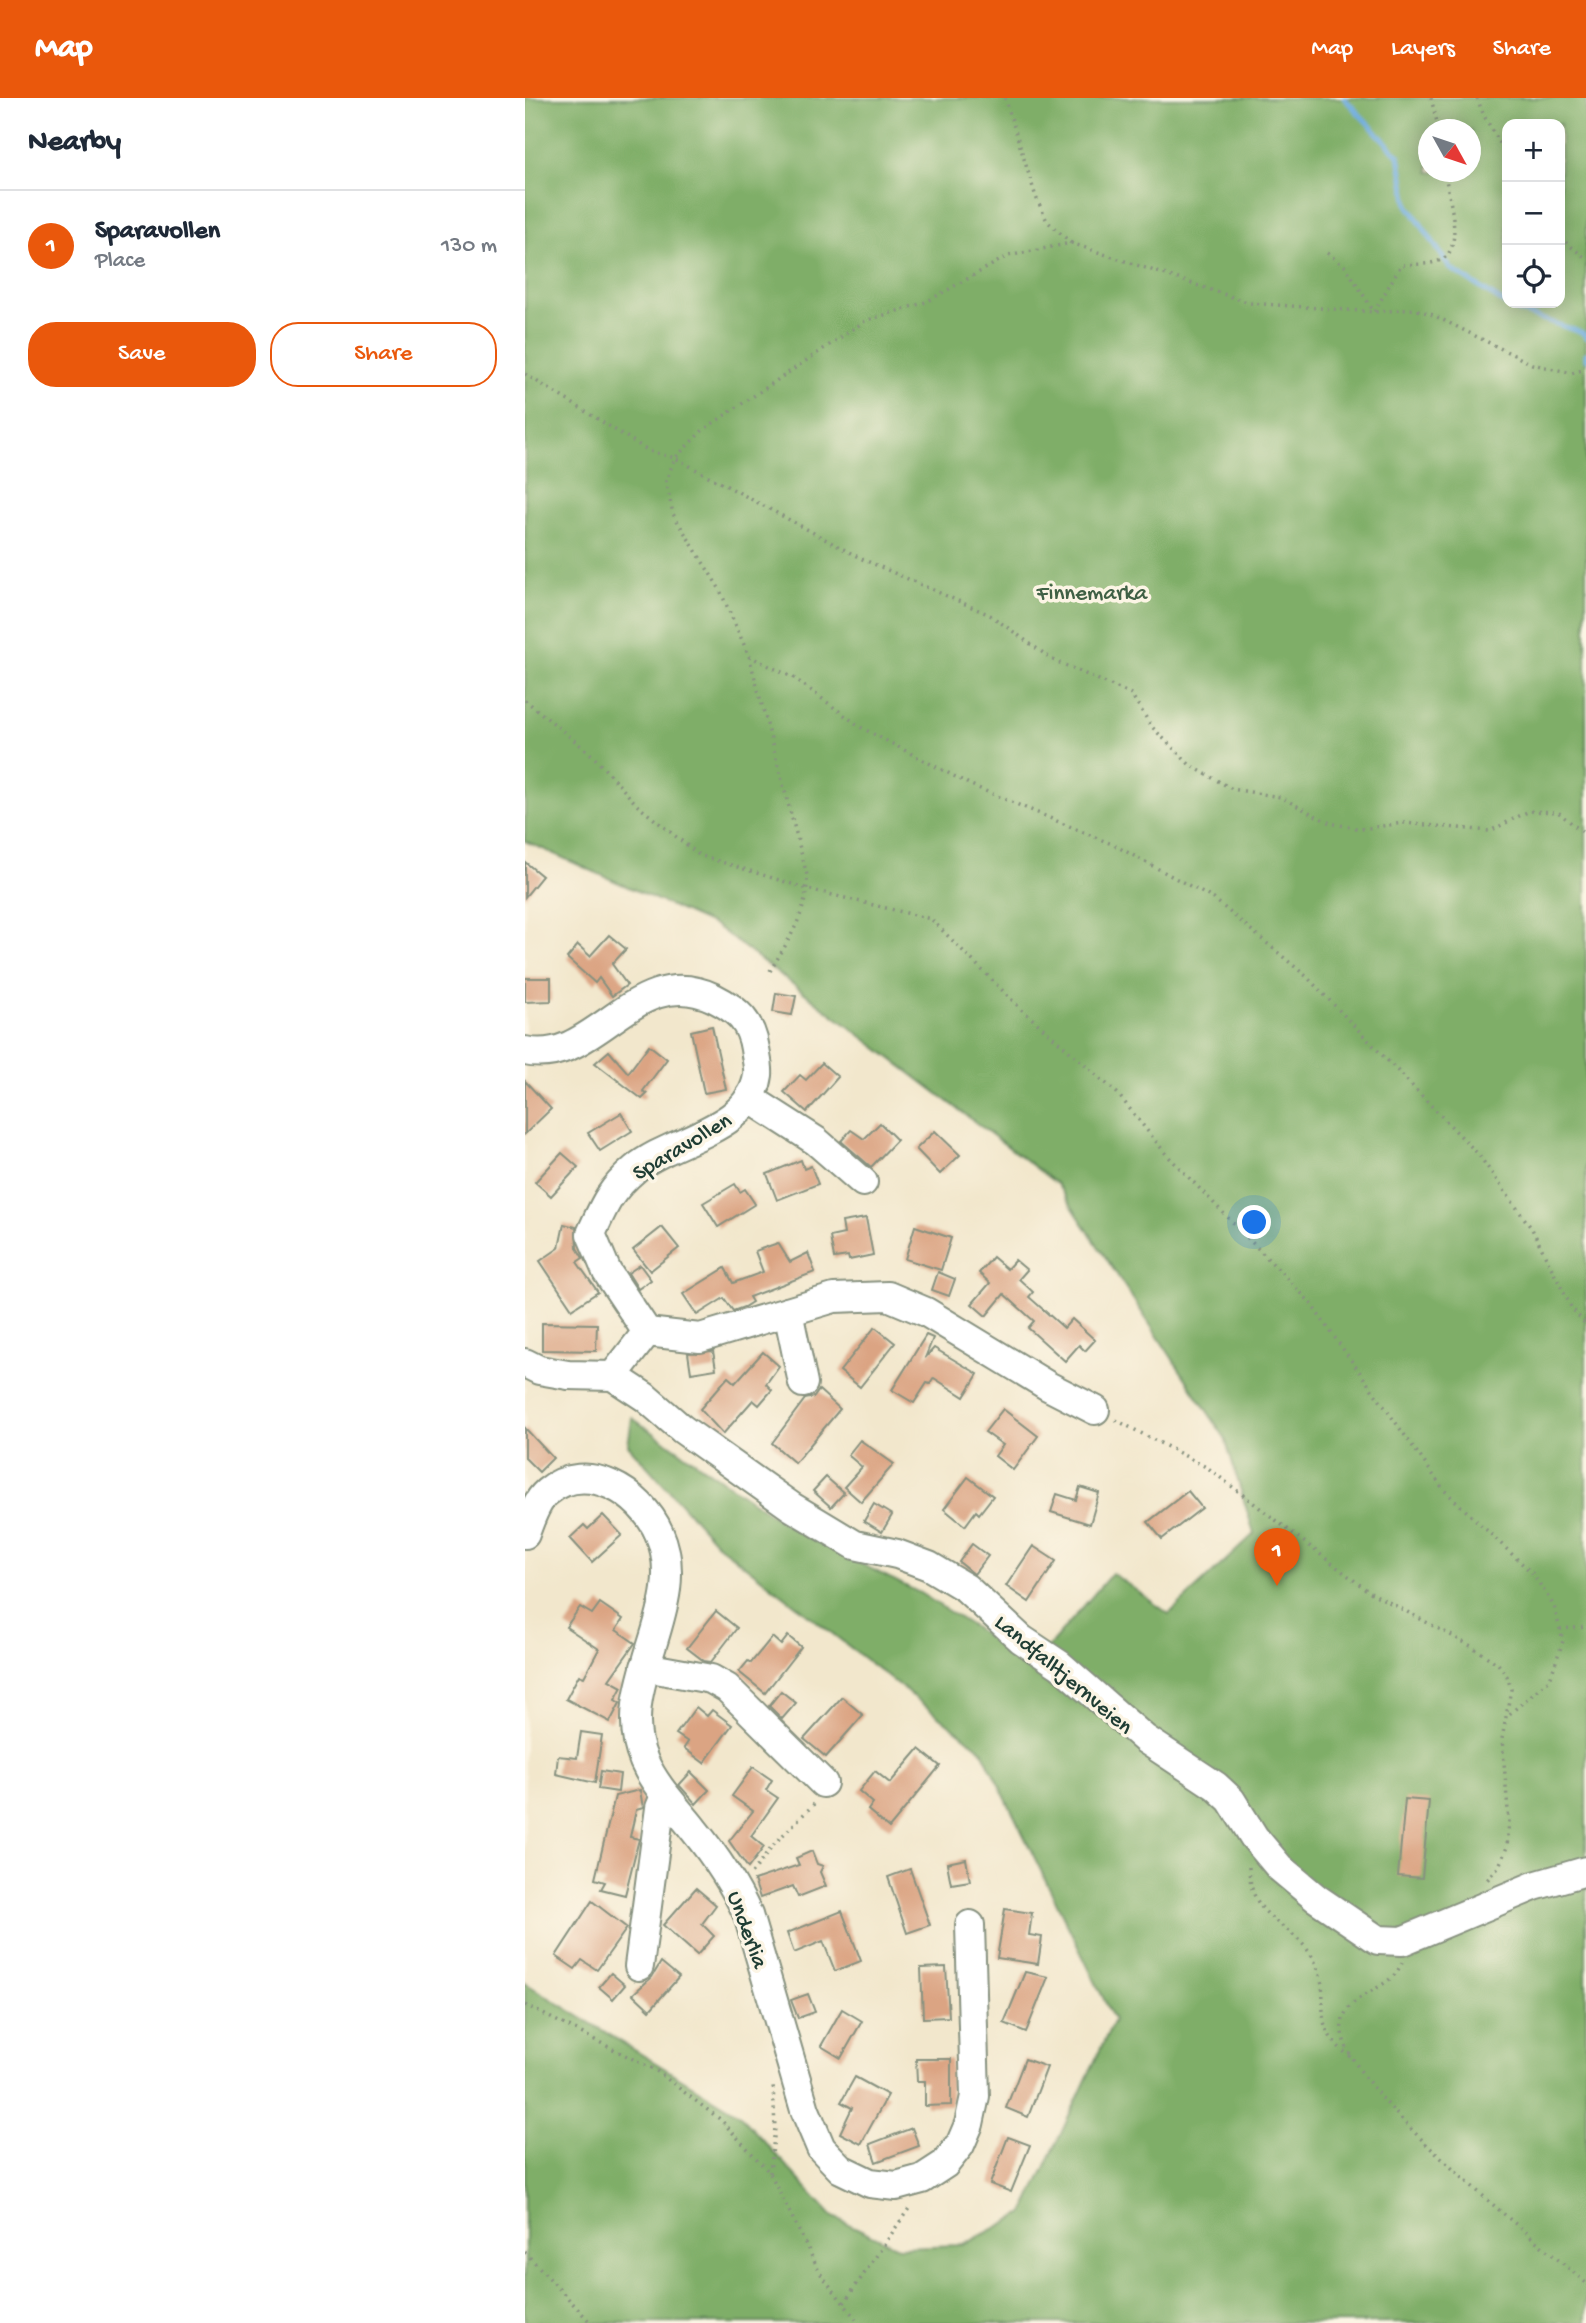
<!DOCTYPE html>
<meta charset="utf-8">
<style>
:root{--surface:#fff;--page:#f6f6f7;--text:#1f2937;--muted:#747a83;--line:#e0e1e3;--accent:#ea580c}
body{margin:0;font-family:"Gochi Hand",sans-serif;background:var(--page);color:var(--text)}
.controls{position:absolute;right:21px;top:21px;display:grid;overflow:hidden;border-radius:14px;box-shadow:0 4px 18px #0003}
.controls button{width:63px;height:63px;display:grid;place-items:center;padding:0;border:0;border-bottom:2px solid var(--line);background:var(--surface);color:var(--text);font:35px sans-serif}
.compass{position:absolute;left:893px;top:21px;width:63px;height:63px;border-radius:50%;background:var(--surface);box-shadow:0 4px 18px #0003;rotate:130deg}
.you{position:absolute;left:730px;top:1125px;width:24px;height:24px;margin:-18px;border:5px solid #fff;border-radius:50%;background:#1a73e8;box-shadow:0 0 0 10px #1a73e833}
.badge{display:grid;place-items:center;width:46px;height:46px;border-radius:50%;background:var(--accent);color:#fff;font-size:23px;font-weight:700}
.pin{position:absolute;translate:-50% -58px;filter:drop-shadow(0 2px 4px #0008)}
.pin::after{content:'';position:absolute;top:37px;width:24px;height:21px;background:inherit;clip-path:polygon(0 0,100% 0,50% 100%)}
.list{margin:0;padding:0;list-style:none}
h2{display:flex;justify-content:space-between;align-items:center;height:91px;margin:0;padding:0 28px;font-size:30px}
h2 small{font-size:23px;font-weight:400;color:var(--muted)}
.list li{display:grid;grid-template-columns:46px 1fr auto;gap:21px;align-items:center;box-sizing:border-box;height:112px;padding:0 28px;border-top:2px solid var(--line)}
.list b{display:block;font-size:26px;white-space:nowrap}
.list p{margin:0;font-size:23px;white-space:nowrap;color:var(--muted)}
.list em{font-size:23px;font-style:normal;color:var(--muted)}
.actions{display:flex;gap:14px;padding:21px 28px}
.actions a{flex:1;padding:16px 0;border:2px solid var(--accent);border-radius:28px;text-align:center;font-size:24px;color:var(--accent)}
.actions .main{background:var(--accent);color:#fff}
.icon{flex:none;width:38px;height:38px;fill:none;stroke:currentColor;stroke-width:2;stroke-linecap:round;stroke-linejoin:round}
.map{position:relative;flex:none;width:1061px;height:2225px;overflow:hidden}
header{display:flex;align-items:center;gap:42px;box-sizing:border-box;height:98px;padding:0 35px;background:var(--accent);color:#fff}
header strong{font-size:33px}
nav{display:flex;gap:38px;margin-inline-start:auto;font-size:24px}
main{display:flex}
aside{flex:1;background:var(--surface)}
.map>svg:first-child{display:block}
.forest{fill:#7fae68;stroke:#4f764e;stroke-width:2;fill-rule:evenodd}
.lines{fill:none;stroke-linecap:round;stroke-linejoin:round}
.stream{stroke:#6cabdf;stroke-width:5}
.building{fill:#dba483}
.minor-casing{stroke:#889280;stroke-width:32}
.path{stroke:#889280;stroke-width:3.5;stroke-dasharray:2 5;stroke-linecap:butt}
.minor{stroke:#fff;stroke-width:28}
.labels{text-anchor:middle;stroke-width:7;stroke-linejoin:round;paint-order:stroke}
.park-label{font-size:23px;fill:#3f6045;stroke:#fcf5e5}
.street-label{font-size:23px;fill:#1f3d34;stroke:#fcf5e5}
</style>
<header>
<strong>Map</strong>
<nav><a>Map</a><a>Layers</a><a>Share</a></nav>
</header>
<main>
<aside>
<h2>Nearby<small></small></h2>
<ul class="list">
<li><span class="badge">1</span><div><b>Sparavollen</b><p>Place</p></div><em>130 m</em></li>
</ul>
<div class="actions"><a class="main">Save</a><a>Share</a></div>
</aside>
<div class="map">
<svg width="1061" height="2225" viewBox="0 0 1061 2225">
<rect width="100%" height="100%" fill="#fcf5e5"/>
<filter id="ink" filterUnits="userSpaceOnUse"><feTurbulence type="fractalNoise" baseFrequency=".0143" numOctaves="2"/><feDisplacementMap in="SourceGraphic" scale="14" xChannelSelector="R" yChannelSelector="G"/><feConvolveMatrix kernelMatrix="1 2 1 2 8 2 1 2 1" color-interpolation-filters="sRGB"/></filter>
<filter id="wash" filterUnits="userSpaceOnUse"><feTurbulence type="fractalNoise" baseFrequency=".00686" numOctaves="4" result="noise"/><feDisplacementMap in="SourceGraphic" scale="28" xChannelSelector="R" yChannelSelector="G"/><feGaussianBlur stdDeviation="1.57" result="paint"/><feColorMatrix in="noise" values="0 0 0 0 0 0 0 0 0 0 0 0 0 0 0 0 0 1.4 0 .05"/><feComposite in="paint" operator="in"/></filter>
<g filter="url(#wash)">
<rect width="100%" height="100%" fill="#f2e7cc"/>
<path class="forest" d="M0,0H1061V2225H0V1885L214,2016L308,2119L373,2149L438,2147L499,2115L589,1922L457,1652L191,1445L103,1347L107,1320L272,1434L395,1495L508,1567L587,1475L644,1516L729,1436L700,1340L532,1086L191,828L0,743ZM982,26H1035V205H982ZM904,32H946V74H904Z"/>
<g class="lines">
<g class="stream">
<path d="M819,0L874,58L883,107L926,171L990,212L1058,235L1061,239"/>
<path d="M1061,256V261"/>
</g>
</g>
<g id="blocks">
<g class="building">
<path d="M0,764L17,778L0,799Z"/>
<path d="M84,837L101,851L87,866L102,887L87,898L74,880L70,885L42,860L53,847L65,858Z"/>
<path d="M0,880H26V903L0,904Z"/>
<path d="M251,895L271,898L267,917L248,914Z"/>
<path d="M187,928L201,991L179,995L166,933Z"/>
<path d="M124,947L142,961L118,993L122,996L117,1001L70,965L84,953L103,975Z"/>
<path d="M297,965L313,979L282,1014L259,994L275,977L281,982Z"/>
<path d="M0,983L26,1011L0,1036Z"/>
<path d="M96,1015L107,1033L75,1053L63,1035Z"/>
<path d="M355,1025L372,1042L346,1069L316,1043L326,1032L339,1041Z"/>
<path d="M410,1033L435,1057L415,1076L391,1051Z"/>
<path d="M37,1055L53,1069L26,1098L10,1084Z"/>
<path d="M276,1062L279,1071L286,1068L293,1086L252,1102L242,1076Z"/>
<path d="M210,1086L215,1094L220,1091L230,1106L193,1129L178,1105Z"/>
<path d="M341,1120L348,1157L324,1162L323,1158L309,1160L305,1139L319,1136L317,1124Z"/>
<path d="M39,1126L51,1129L52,1150L58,1160L52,1164L73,1194L47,1211L15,1163L34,1150Z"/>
<path d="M390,1128L426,1140L416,1172L380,1161Z"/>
<path d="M137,1129L154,1150L125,1173L108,1152Z"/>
<path d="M253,1145L265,1164L283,1155L290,1174L224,1199L227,1204L219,1209L208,1213L199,1200L172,1217L158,1196L200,1170L208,1185L238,1174L230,1153Z"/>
<path d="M468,1159L482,1171L490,1162L502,1172L494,1181L508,1194L504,1199L539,1230L547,1221L570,1242L560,1253L554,1247L540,1263L503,1230L509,1223L479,1196L461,1218L447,1206L465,1185L454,1175Z"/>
<path d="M115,1167L126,1182L113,1191L103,1175Z"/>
<path d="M413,1174L430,1181L424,1198L407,1192Z"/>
<path d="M17,1225L72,1226L71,1253L17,1252Z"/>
<path d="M350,1229L370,1245L335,1289L315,1273Z"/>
<path d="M401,1237L408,1240L400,1260L409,1250L453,1276L439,1299L409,1280L405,1286L402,1285L389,1305L367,1292Z"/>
<path d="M188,1253L191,1271L166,1275L163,1255Z"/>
<path d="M238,1254L254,1268L241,1286L247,1292L234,1307L228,1302L198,1336L175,1311L203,1279L210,1285Z"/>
<path d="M294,1292L315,1311L270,1365L247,1345L280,1301L289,1299Z"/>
<path d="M478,1311L513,1338L488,1372L470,1358L478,1347L460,1334Z"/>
<path d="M0,1330L28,1360L14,1374L0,1360Z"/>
<path d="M335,1342L369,1366L336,1404L319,1389L337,1369L323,1357Z"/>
<path d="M301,1379L319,1395L306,1409L288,1393Z"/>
<path d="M443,1379L468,1398L454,1416L451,1413L440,1428L419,1411Z"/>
<path d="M555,1389L574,1395L565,1426L526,1414L532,1396L551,1402Z"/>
<path d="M663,1393L677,1410L637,1441L623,1424Z"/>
<path d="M349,1406L367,1417L357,1434L339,1423Z"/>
<path d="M78,1417L97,1437L67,1464L45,1440L59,1427L63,1431Z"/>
<path d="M447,1446L463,1458L449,1476L434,1464Z"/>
<path d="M508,1448L531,1463L504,1504L481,1488Z"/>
<path d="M75,1505L98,1521L91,1532L110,1545L84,1582L97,1589L90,1602L95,1605L85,1624L41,1601L54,1577L59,1579L74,1551L41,1529L55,1509L67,1516Z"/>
<path d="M191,1513L212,1530L186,1564L179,1563L162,1550Z"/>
<path d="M263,1538L276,1549L240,1595L214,1574L223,1563L226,1565L247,1539L256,1547Z"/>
<path d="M256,1593L271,1605L257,1621L244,1608Z"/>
<path d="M317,1599L338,1617L301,1659L279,1641Z"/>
<path d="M171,1609L182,1618L187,1612L207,1627L179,1665L159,1650L163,1644L151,1636Z"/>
<path d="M56,1634L77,1637L70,1685L31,1676L33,1658L52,1660Z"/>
<path d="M394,1651L415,1668L364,1730L343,1712L348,1705L334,1693L350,1673L365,1685Z"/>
<path d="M228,1669L247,1682L241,1692L253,1700L226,1738L239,1749L223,1770L204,1743L228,1713L207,1698Z"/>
<path d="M76,1673L95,1676L93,1694L73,1691Z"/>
<path d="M166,1674L184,1692L171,1706L154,1687Z"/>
<path d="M115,1692L118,1710L111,1712L105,1739L114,1741L100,1797L76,1791L80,1784L70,1781L90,1698Z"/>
<path d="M880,1701L904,1703L897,1780L873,1778Z"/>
<path d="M287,1753L292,1766L298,1768L295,1774L301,1788L273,1799L268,1788L235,1800L229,1782L274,1767L271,1760Z"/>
<path d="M441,1761L445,1783L426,1786L422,1765Z"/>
<path d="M385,1771L405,1827L382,1835L363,1779Z"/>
<path d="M171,1790L191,1807L177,1826L189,1838L172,1857L138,1827Z"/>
<path d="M67,1803L102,1830L72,1872L57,1862L50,1871L31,1858Z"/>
<path d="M480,1811L507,1815L504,1837L517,1839L513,1866L472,1860Z"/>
<path d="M317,1813L336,1863L310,1873L298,1843L269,1855L262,1835Z"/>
<path d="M136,1864L154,1879L125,1912L108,1896L127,1879Z"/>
<path d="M421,1869L424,1919L398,1920L396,1870Z"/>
<path d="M500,1874L523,1879L501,1934L479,1925Z"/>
<path d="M86,1875L100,1887L88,1901L74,1889Z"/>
<path d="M283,1896L290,1914L273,1920L266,1902Z"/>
<path d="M317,1911L337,1923L316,1960L296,1948Z"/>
<path d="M391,1961H426V2007L400,2008V1983H392Z"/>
<path d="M500,1961L522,1969L503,2019L481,2010Z"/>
<path d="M330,1979L363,1997L336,2046L315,2035L327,2010L316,2004Z"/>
<path d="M387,2030L394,2048L351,2064L345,2046Z"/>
<path d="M483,2039L505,2047L486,2094L465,2086Z"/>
</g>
</g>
</g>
<g filter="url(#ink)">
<use href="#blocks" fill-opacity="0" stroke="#889280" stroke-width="2"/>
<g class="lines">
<defs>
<g id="minor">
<path d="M0,953C70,969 110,862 189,900C213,912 226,924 230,951C231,959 234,969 233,977C226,1032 145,1041 110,1071C85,1092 79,1107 66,1136L82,1174L122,1234L175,1240L309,1200L363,1198L401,1214L523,1288L570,1312"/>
<path d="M224,1000L291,1043L338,1084"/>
<path d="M263,1214L278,1285"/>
<path d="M0,1265L14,1272L43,1277L88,1278L120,1299L157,1331L267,1409L330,1447L372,1456L404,1468L441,1490L496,1541L535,1567L620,1641L691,1688L706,1702L729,1739L755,1770L791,1800L853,1842L877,1843L1009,1788L1061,1773"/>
<path d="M88,1278L122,1234"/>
<path d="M0,1436C5,1422 11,1403 22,1394C61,1361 116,1394 134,1435C167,1509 86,1588 119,1663C131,1690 152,1710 169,1732C191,1759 209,1786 223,1817L280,2012L296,2050L316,2071L345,2085L371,2088L397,2081L420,2066L435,2047L444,2026L450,1998L445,1827"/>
<path d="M120,1569L186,1581L202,1590L298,1685"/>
<path d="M114,1868L135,1710L140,1698"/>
</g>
</defs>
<use href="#minor" class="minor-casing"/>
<g class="path">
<path d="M480,0L511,99L522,123L546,145"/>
<path d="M906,0L914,32"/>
<path d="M952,0L959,18L982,57"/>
<path d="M1035,140L1061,160"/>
<path d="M802,155L821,169L849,214L876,167C887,166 900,167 910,164C944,157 922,98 920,74"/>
<path d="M0,276L124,353L150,360L335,460L465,517L528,562L606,596L627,629L665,667L707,691L755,699L805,725L836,731L879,725L965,733L1004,713L1033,714L1061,737"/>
<path d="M224,558L269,580L337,630L446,687L589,747L689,801L781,878L953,1056L1007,1131L1046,1209L1061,1227"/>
<path d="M0,602L67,657L113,708L174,757L283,791L406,821L496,911L592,995L641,1056L783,1202L919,1392L1008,1476L1029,1508L1038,1543L1025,1581L981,1619"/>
<path d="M245,873C263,843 284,813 282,777L224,558L194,490L148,416L141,383L150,360L178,332L340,223L401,204L483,158L546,145L725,205L849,214L890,211L908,217L1007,266L1047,275L1061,271"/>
<path d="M591,1322L683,1370L843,1493L946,1548L973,1566L982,1578L986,1591L977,1641L984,1724L982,1749L974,1768L962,1782"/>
<path d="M1035,1531L1061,1529"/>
<path d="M724,1769C725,1826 769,1822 790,1864C810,1905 779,1925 827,1960"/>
<path d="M227,1775L251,1744L290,1705"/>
<path d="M877,1864C866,1895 822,1892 817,1926C808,1984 1015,2145 1061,2185"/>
<path d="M0,1907L130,1972L196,2022L245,2075L295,2175L334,2225"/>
<path d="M245,2075L250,2030L248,1986"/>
<path d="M0,2154L66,2225"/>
<path d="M319,2205L385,2109"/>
</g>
<use href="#minor" class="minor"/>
</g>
</g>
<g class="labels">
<g class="park-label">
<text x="567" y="501">Finnemarka</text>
</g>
<g class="street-label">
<text transform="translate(156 1047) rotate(-31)" y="8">Sparavollen</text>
<text transform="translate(540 1575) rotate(40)" y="8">Landfalltjernveien</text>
<text transform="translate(224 1831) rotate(70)" y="8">Underlia</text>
</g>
</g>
</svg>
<div class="controls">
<button>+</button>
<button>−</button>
<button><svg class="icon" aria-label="locate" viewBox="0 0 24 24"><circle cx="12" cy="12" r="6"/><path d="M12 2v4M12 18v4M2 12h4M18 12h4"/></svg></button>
</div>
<svg class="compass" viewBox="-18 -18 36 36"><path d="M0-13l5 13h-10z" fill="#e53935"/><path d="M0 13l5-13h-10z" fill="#747a83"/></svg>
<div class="you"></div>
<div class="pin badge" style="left:752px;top:1488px">1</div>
</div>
</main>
